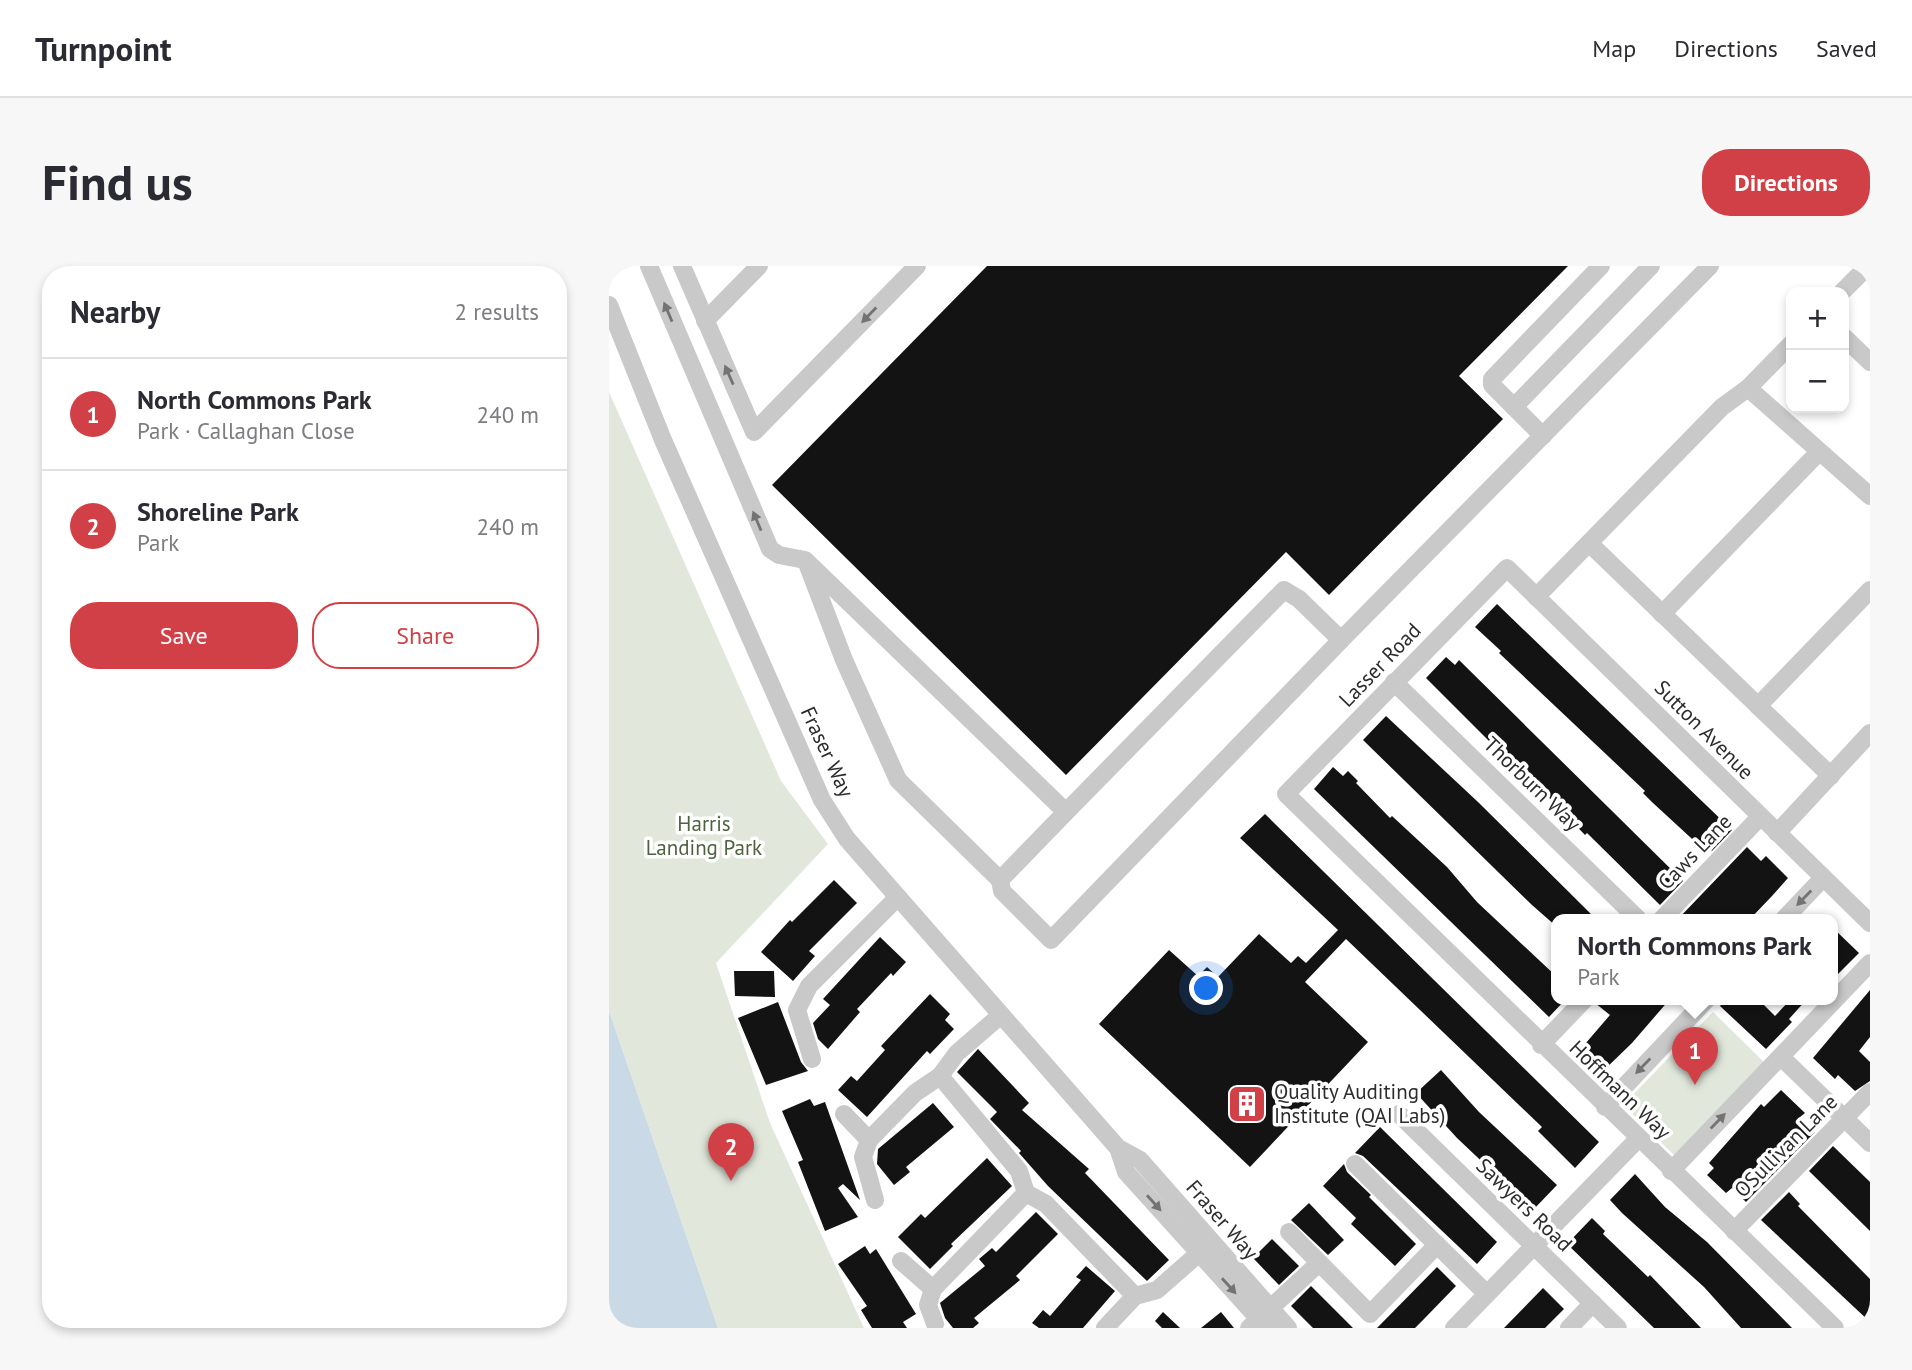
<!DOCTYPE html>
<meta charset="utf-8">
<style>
:root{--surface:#fff;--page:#f7f7f7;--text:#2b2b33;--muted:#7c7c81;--line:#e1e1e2;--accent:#d14046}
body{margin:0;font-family:"PT Sans",sans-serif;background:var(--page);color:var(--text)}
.controls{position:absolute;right:21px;top:21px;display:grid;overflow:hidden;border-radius:14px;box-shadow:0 4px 10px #0003}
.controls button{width:63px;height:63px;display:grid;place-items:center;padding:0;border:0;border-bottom:2px solid var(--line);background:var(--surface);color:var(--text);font:35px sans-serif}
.you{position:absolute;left:598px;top:723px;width:24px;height:24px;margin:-18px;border:5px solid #fff;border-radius:50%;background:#1a73e8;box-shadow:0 0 0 10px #1a73e833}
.badge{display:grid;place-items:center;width:46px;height:46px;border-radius:50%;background:var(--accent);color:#fff;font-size:23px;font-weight:700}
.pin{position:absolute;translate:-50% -58px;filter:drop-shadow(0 2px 4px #0008)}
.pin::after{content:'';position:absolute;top:37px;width:24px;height:21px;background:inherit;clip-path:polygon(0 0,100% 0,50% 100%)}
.popup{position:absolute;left:942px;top:648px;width:287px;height:91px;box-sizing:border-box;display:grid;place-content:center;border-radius:14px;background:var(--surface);filter:drop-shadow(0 2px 5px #0005);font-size:23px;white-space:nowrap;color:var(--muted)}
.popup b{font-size:26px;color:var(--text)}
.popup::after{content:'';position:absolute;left:50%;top:100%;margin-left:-14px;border:14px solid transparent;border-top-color:var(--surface)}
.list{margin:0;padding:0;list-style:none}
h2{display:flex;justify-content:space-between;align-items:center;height:91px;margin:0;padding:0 28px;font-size:30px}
h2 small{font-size:23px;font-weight:400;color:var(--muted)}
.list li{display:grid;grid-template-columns:46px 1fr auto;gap:21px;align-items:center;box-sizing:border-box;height:112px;padding:0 28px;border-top:2px solid var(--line)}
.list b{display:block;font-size:26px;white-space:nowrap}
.list p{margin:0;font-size:23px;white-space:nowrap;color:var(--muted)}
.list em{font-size:23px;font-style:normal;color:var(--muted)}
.actions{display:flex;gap:14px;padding:21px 28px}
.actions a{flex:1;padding:16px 0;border:2px solid var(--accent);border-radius:28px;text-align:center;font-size:24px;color:var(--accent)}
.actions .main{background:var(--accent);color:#fff}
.map{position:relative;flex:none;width:1261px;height:1062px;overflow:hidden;border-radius:28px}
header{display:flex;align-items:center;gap:42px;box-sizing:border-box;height:98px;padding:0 35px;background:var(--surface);border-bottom:2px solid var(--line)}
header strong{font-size:33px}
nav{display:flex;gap:38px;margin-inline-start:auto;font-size:24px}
.intro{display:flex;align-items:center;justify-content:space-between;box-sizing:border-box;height:168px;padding:0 42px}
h1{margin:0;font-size:49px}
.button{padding:18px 32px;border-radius:28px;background:var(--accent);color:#fff;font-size:24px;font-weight:700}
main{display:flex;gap:42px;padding:0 42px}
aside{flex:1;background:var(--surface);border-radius:28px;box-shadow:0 4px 10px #0003}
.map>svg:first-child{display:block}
.green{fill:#e1e8db}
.water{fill:#c9dae6}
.building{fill:#131313}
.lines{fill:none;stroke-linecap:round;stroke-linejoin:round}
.minor{stroke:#c9c9c9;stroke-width:18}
.oneway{fill:#737373}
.labels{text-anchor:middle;stroke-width:7;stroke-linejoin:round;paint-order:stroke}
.street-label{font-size:21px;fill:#2c2c2c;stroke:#fff}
.park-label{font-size:21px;fill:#4e623f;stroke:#fff}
.poi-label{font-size:21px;fill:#2c2c2c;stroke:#fff;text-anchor:start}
</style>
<header>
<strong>Turnpoint</strong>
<nav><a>Map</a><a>Directions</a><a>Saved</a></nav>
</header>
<div class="intro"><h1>Find us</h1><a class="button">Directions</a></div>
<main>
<aside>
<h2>Nearby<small>2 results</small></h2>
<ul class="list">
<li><span class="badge">1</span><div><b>North Commons Park</b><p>Park · Callaghan Close</p></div><em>240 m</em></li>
<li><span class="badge">2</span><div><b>Shoreline Park</b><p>Park</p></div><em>240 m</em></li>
</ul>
<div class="actions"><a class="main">Save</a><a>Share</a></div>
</aside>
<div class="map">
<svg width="1261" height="1062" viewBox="0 0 1261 1062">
<rect width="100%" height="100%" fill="#fff"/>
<g class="green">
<path d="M0,126L172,515L219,578L107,697L161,857L255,1062H109L0,745Z"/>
<path d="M1104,746L1158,799L1068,892L1014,839Z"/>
</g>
<path class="water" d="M0,745L109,1062H0Z"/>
<g class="building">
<path d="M378,0H959L850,110L894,153L720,329L677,286L457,509L163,219Z"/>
<path d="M888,338L1123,564L1103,585L1097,579L1094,583L1044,537L1034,527L1036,525L890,387L892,385L866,361Z"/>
<path d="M837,391L846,399L850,394L1074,615L1051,639L978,567L976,569L884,474L881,476L817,412Z"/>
<path d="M777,450L869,536L987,653H948V661L923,639L754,474Z"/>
<path d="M724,501L734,510L739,505L749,515L747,517L781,552L783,550L838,601L868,636L948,711V733H957L940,751L705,523Z"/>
<path d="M656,548L990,876L966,902L929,865L933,861L737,673L696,716L759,776L641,901L490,758L560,684L589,710L598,701L609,711L650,668L682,697L689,690L697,697L729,664L631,572Z"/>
<path d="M1138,581L1152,595L1157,590L1179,612L1163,630L1141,653H1069Z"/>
<path d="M225,614L248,637L200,685L206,690L184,715L152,686L181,654L183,656Z"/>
<path d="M1224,662L1250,687L1224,713Z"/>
<path d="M271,671L297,696L284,710L282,707L248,743L251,746L219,783L209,773L204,757L221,739L214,733Z"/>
<path d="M125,705H165L166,731L126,730Z"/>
<path d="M1261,724V771L1250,785L1261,796V815L1246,825L1229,809L1226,813L1204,792Z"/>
<path d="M321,728L341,748L336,754L345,763L321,788L318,785L258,851L229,824L242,810L248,815L276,784L272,780Z"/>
<path d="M987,733H1061L1023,777L992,807L970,785L1001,749L986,737Z"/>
<path d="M1117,733H1149L1166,750L1182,733H1198L1180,753L1183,756L1157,783L1111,740Z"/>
<path d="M169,736L192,796L199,805L157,819L129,752Z"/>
<path d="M369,783L420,837L413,844L480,903L476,907L560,994L538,1015L439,920L410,887L412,885L381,853L388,846L348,806Z"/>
<path d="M832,804L870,846L948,919L924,944L848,872L807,827Z"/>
<path d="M1172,824L1196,847L1191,851L1206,866L1137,936L1123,922L1117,927L1098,909L1105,902L1100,897L1152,838L1155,841Z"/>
<path d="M201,833L205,840L216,836L251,934L234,918L229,922L249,951L216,965L189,896L194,894L173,845Z"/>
<path d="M324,837L345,861L297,901L301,906L285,919L268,898L269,883Z"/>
<path d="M771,861L888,976L868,998L754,890L746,887Z"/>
<path d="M1224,880L1261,916V965L1200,905Z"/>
<path d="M378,892L403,920L342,978L344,980L321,1003L289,971L312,948L316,952Z"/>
<path d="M735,898L738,906L762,929L760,931L807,978L786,1000L742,958L747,952L714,920Z"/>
<path d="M1026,908L1056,941L1098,976L1183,1062H1132L1095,1021L1013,947L1001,934Z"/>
<path d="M1180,926L1191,938L1189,940L1261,1013V1056L1152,954Z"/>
<path d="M700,937L735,974L719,989L682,954Z"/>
<path d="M427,946L449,968L407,1010L411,1014L365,1052L370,1057L364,1062H344L336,1052L331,1037L376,1000L370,993L383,982L387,986Z"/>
<path d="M983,952L996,965L994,968L1039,1011L1041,1009L1092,1062H1045L958,978Z"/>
<path d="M663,973L690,1000L670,1019L644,992Z"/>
<path d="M256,980L261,988L267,983L307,1048L294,1056L298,1062H263L252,1044L258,1040L229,998Z"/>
<path d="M477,1000L506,1025L474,1062H430L423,1057L434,1044L441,1050L472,1014L467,1011Z"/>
<path d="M828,1001L847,1020L814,1054L806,1062H768Z"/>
<path d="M702,1020L744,1062H704L682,1040Z"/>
<path d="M934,1022L955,1043L936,1062H895Z"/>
<path d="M554,1046L571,1062H553L546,1055Z"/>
<path d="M612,1046L625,1062H592Z"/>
</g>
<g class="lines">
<g class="minor">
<path d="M40,0L161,283L170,289L196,294L457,546L675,324L690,333L732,374L1101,0"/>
<path d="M73,0L145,166L308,0"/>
<path d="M1233,26L1259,0"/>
<path d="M0,39L54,174L213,534L238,573L509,882L531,894L679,1062"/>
<path d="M96,55L150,0"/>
<path d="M1235,71L1261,96"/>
<path d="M1139,122L1261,230"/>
<path d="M905,141L1042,0"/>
<path d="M934,170L883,119V113L992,0"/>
<path d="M980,277L1222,510"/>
<path d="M199,300L235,394L289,514L391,614"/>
<path d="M927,331L1113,141L1139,122L1182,78"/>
<path d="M1053,348L1209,187"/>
<path d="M785,416L1029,653"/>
<path d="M1149,440L1261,324"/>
<path d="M457,546L391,614L393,625L442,674L732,374"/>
<path d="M1168,567L1261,467"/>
<path d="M1053,653L1151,551"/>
<path d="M1175,653L1214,612"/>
<path d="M932,779L976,733"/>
<path d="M1172,791L1261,877"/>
<path d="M203,793L188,744L200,720L289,631"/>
<path d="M331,810L410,905L417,927L437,938L526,1030"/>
<path d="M996,841L1098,733"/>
<path d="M235,848L260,874"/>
<path d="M790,848L1009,1062"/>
<path d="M509,882L517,906L658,1062"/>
<path d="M746,898L878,1028"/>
<path d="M1062,905L1261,697"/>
<path d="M266,934L254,891L260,874L306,827L331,810L348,787L392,749"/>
<path d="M1125,965L1261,826"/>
<path d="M680,966L761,1048L828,979"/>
<path d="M292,995L324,1023"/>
<path d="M326,1058L319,1039L324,1023L417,927"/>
<path d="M496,1062L526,1030L548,1024L597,981"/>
<path d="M640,1062L710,997"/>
<path d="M845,1062L1029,873"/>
<path d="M960,1062L984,1037"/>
<path d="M1226,1062L677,528L898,302L1261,657"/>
</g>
</g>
<defs><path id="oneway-solid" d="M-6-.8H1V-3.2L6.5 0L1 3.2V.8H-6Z" transform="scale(1.75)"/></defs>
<g class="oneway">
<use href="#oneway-solid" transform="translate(59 46) rotate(-113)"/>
<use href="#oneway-solid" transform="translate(260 49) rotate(134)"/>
<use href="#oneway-solid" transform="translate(120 109) rotate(-114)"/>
<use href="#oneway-solid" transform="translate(148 255) rotate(-113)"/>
<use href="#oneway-solid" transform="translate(1195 632) rotate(134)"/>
<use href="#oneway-solid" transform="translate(1034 800) rotate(134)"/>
<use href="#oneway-solid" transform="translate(1109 855) rotate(-46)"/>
<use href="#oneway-solid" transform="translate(545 937) rotate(48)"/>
<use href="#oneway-solid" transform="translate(620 1020) rotate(48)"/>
</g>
<defs>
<symbol id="building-square" viewBox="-11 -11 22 22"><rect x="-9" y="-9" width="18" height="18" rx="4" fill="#d14046" stroke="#fff"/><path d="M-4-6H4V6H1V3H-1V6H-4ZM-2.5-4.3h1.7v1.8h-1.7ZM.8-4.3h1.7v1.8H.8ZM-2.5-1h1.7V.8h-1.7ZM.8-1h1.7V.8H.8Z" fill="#fff"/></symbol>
</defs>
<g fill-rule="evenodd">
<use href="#building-square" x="616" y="816" width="44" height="44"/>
</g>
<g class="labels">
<g class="street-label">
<text transform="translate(771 399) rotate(-46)" y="7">Lasser Road</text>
<text transform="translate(1095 464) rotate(45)" y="7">Sutton Avenue</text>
<text transform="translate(218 486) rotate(65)" y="7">Fraser Way</text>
<text transform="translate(923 518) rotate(44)" y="7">Thorburn Way</text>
<text transform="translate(1086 586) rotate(-46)" y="7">Caws Lane</text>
<text transform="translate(1011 824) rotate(44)" y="7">Hoffmann Way</text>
<text transform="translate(1177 880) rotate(-45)" y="7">OSullivan Lane</text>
<text transform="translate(915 939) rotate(44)" y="7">Sawyers Road</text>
<text transform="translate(613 954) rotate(49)" y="7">Fraser Way</text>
</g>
<g class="park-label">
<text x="95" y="565">Harris<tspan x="95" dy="24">Landing Park</tspan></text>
</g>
<g class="poi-label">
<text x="665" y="833">Quality Auditing<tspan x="665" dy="24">Institute (QAI Labs)</tspan></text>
</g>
</g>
</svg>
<div class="controls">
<button>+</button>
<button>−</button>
</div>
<div class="you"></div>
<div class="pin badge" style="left:1086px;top:819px">1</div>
<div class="popup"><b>North Commons Park</b>Park</div>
<div class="pin badge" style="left:122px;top:915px">2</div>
</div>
</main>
